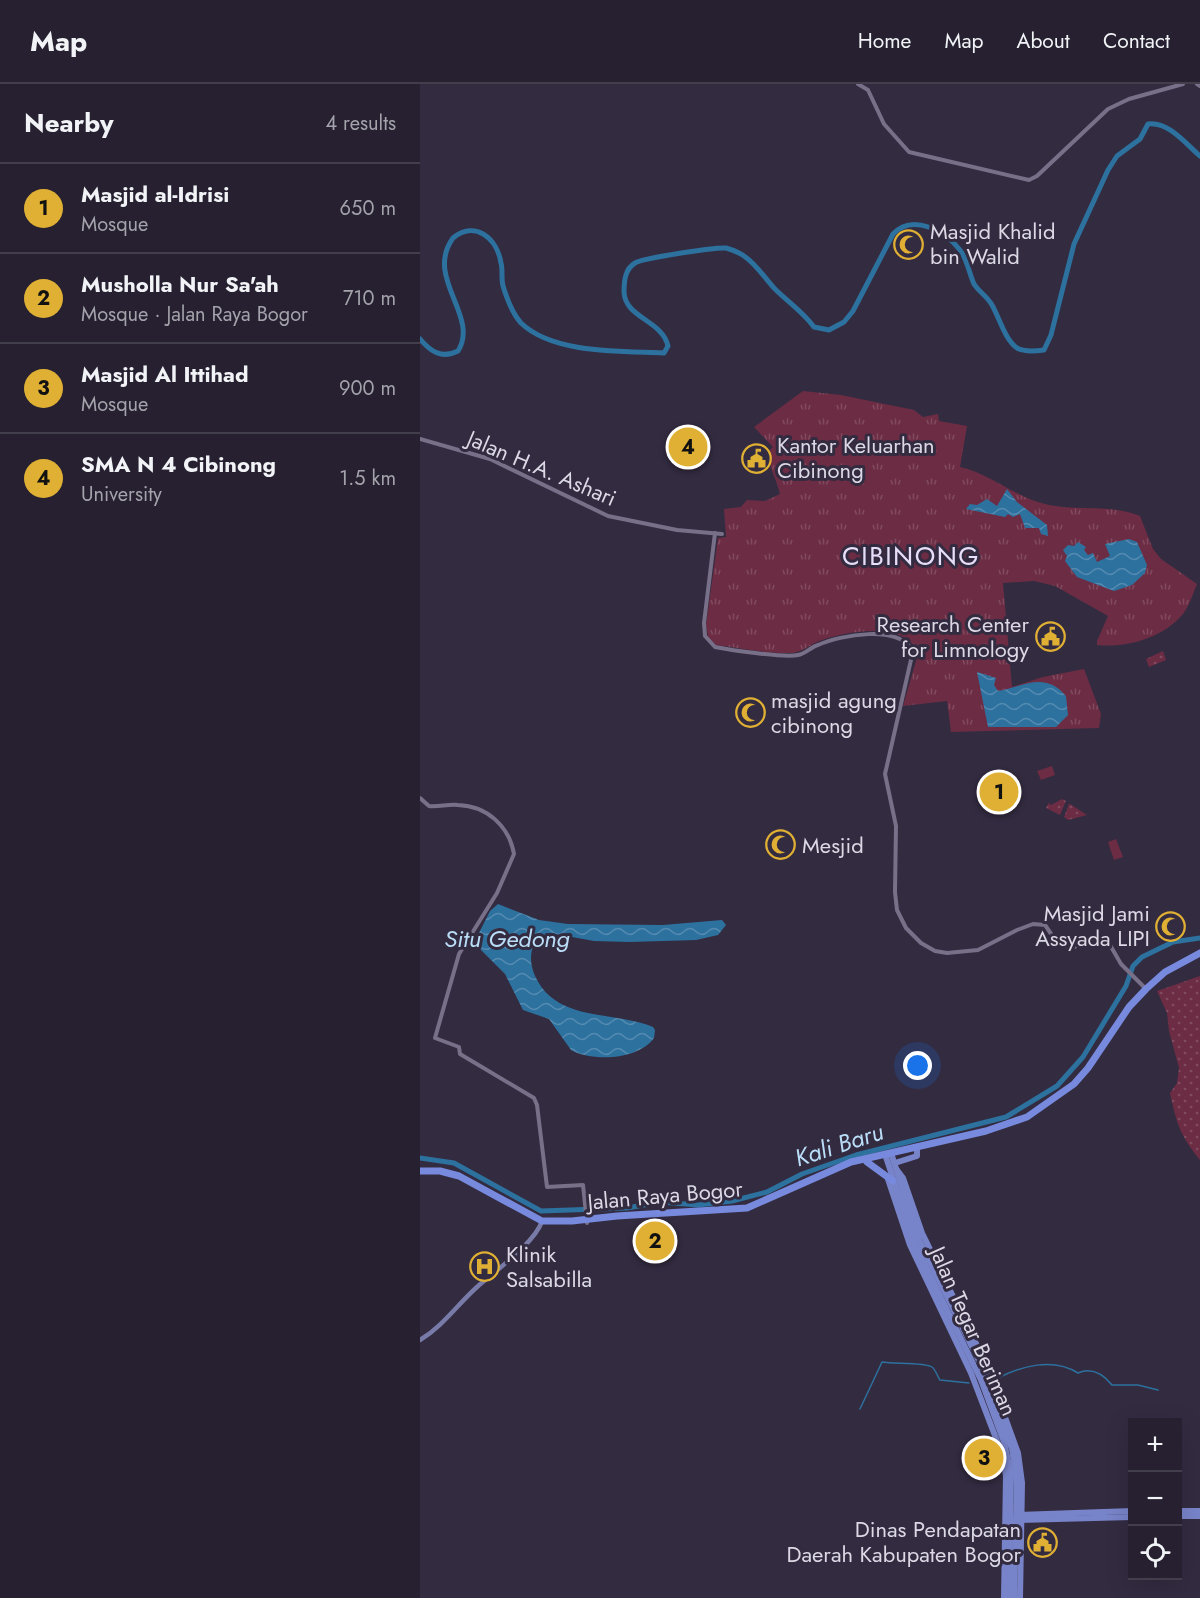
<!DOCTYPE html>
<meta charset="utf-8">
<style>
:root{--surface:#262030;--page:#322d3c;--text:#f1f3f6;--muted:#a4a3ab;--line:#423e4c;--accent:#e0b034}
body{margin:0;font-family:Jost,sans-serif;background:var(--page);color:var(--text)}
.controls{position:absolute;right:18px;bottom:18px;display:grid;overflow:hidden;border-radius:0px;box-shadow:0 6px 24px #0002}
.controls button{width:54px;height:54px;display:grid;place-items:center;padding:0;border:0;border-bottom:2px solid var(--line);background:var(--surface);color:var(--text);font:30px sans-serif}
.you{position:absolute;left:498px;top:982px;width:21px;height:21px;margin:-15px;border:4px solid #fff;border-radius:50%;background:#1a73e8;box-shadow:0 0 0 9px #1a73e833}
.badge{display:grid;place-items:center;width:39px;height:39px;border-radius:50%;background:var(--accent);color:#111;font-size:20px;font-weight:700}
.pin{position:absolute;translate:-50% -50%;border:3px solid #fff;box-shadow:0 2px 6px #0006}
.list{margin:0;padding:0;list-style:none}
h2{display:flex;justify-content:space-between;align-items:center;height:78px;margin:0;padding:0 24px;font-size:26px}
h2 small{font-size:20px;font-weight:400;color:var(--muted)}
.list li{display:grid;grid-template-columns:39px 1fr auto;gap:18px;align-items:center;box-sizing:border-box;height:90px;padding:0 24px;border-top:2px solid var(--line)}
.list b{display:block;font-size:22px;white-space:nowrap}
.list p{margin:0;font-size:20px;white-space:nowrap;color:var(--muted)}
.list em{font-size:20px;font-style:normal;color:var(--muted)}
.icon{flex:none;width:33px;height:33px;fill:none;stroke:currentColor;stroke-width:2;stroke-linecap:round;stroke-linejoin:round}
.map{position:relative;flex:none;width:780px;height:1514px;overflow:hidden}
header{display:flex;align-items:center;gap:36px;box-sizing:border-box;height:84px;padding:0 30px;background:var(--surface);border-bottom:2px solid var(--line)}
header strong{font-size:28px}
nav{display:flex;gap:33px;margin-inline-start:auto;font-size:21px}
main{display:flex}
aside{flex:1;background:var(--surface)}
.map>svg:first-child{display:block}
.grass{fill:url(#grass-dots)}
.park{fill:url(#park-tufts)}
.pitch{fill:#6c2c44}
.water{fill:url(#water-waves)}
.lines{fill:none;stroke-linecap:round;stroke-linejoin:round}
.stream{stroke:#2d719f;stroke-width:1.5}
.river{stroke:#2d719f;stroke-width:5}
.tertiary{stroke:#787088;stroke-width:4}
.secondary{stroke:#787aa8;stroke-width:4.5}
.primary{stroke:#7884c9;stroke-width:6}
.trunk{stroke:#788ade;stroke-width:7}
.labels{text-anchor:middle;stroke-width:6;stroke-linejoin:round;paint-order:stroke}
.poi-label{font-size:22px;fill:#dcd8e5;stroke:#332b40;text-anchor:start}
.street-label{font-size:22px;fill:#dcd8e5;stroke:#332b40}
.water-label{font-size:24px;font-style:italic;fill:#bbdef8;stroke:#332b40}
.quarter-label{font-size:26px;letter-spacing:1.5px;fill:#e7def9;stroke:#332b40}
</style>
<header>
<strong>Map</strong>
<nav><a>Home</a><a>Map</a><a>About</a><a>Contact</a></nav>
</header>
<main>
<aside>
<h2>Nearby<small>4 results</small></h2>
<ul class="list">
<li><span class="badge">1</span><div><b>Masjid al-Idrisi</b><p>Mosque</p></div><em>650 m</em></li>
<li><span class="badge">2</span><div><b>Musholla Nur Sa'ah</b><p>Mosque · Jalan Raya Bogor</p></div><em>710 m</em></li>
<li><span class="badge">3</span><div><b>Masjid Al Ittihad</b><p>Mosque</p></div><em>900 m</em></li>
<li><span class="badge">4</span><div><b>SMA N 4 Cibinong</b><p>University</p></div><em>1.5 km</em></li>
</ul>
</aside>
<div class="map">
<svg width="780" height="1514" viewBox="0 0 780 1514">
<defs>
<pattern id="grass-dots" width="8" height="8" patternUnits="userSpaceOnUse" patternTransform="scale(1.5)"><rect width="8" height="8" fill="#6c2c44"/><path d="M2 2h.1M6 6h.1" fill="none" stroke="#804a5f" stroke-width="1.8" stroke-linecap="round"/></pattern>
<pattern id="park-tufts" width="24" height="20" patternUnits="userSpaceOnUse" patternTransform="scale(1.5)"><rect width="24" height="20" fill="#6c2c44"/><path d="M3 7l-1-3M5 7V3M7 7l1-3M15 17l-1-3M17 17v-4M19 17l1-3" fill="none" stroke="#804a5f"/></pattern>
<pattern id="water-waves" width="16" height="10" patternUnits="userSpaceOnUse" patternTransform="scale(1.5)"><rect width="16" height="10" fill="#2d719f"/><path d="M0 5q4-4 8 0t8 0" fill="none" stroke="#558bb1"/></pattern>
</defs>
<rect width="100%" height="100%" fill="#332b40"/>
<g class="grass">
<path d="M743,567L746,576L729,583L726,575Z"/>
<path d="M642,715L646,717L640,731L626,724L629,719L631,721Z"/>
<path d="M649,720H650L667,731L648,736L644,733Z"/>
<path d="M780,892V1076C760,1051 757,1041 750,1009L757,999L759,984L749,947L747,929L737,907Z"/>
</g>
<path class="park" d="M383,307L421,311L494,326L503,333L518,330L519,337L547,342L540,383C572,390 597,415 629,421C659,427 691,420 720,432L733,465L741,475L777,500C773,510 769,522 763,530C743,554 707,564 677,561V557L688,532L635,502L614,497L583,499L592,603L623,593L664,585L681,630L679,644L531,648L527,617L483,622L498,570C487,535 422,548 397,558C388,562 381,569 371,569C347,570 320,564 296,561L288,553L286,541L298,454L306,453L304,425L321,423L327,416L345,417L360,410C356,392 349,387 349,367L353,363L334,343Z"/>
<g class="pitch">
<path d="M632,682L635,691L621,696L617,687Z"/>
<path d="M696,755L703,773L694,776L688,758Z"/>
</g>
<g class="water">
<path d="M587,405L597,418L627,441L628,452L621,450L619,444H605L600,430L593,433L588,430L585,433L546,425L550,420L557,421L567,415L577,422Z"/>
<path d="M709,455L717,458L727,481L725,489L712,501L694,507L657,493L645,477L647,472L643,466L648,461L654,462L658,458L666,463L664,466L668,471L673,469L677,478L690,472L685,460Z"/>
<path d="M557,588L576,594L574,601L578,607C605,602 625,587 646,612L648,631L636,643H568Z"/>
<path d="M78,820L119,836L148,840L243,841L302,836L306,841L298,851L276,856L209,858L174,857L130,849L116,856C109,868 110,880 115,892C137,939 192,926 233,943L235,946L234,954C218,976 173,978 151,966L129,935L103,926L85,890L54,859L70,827Z"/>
</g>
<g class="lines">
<g class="stream">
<path d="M576,1295C601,1282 633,1273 658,1289C672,1283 683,1290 692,1301H718L738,1306"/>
<path d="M440,1325L462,1278C474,1280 505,1278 512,1283C516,1286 517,1292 520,1296L549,1299"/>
</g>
<g class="river">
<path d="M0,255C11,268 22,275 38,267C60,232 4,194 33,154C55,136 77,154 81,179C83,186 81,194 83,202C87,215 92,229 101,239C133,270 202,267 244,269L248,262C242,236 205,234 204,208C204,197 205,185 215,179C222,174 297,163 306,164C310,165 315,167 319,169C333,176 344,193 355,205C368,218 383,228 394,243L409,246L424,238L433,227L473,150C493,129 525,147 540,166C547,175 549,189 554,200C559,208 567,212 572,221C579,233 585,256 597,264C604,268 617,267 624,266L631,251L654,160L688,86L697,72L720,55L728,40C748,37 766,60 780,72"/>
<path d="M0,1074L34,1079L121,1127L207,1124L241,1118L278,1121L312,1117L347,1108L382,1090L436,1071L586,1033L637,1002L663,973L706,902L713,882L722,873L753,858L780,854"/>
</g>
<g class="tertiary">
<path d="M438,0L448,6L464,40L489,68L609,96L617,92L688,25L709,15L763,0"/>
<path d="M777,0L780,2"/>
<path d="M0,355L70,375L188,432L257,446L302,450"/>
<path d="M295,449L284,539L285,552L295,563C310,566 365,574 378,571C385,570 391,563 398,561C421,551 478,540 493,567L465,690L476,742L475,808L477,826L486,844L501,859L515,867L527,869L558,866L597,846L613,840L625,841L636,857L650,865L675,854H686L701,880L726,905"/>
<path d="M0,714L9,722C19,723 28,720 38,721C67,722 89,742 94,770L77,809L39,870L15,954L39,963L40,970L114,1014L117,1021L127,1103L163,1101L167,1139"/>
</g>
<path class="secondary" d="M0,1256C23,1242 37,1221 57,1203C75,1187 115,1159 122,1137"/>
<g class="primary">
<path d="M471,1069L499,1156L560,1279L592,1365L597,1398L594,1514"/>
<path d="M465,1070L495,1160L561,1296L584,1358L591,1391L589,1514"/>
<path d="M478,1078L497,1072V1066"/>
<path d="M477,1086L483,1094L502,1149L565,1278L598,1369L602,1399L600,1514"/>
<path d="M467,1092L490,1161L551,1289L582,1370L586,1392L584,1514"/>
<path d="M758,1427H780"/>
<path d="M598,1431L712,1427"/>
<path d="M758,1432H780"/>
<path d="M599,1436L712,1433"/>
</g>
<g class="trunk">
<path d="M447,1078L473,1097"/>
<path d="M0,1087H20L39,1092L122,1137H152L197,1132L327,1124L431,1078L566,1047L607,1033L654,1000L668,984L709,923L726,905L745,888L780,869"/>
</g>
</g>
<defs>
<symbol id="mosque-ring" viewBox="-11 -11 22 22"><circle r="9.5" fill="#332b40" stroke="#e0b034" stroke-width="1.5"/><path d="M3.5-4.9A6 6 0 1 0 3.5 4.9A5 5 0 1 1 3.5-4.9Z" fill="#e0b034"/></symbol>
<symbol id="civic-ring" viewBox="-11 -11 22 22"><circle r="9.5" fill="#332b40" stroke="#e0b034" stroke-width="1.5"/><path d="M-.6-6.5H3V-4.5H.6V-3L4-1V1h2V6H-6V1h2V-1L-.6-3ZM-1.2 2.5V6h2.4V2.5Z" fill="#e0b034"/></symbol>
<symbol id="hospital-ring" viewBox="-11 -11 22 22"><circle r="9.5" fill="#332b40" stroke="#e0b034" stroke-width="1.5"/><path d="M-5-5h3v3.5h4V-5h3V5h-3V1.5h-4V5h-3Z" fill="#e0b034"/></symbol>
</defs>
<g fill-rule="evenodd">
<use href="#mosque-ring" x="472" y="144" width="33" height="33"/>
<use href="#civic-ring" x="320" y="358" width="33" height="33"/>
<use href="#civic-ring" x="614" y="536" width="33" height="33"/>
<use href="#mosque-ring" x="314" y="612" width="33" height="33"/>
<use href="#mosque-ring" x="344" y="744" width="33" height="33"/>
<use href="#mosque-ring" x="734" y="826" width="33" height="33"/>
<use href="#hospital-ring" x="48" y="1166" width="33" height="33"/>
<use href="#civic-ring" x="606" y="1442" width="33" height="33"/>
</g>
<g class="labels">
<g class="poi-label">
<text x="510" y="155">Masjid Khalid<tspan x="510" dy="25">bin Walid</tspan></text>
<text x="357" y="369">Kantor Keluarhan<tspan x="357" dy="25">Cibinong</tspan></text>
<text x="609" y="548" text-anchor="end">Research Center<tspan x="609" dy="25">for Limnology</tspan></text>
<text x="351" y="624">masjid agung<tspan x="351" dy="25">cibinong</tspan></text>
<text x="382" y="769">Mesjid</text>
<text x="730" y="837" text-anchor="end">Masjid Jami<tspan x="730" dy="25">Assyada LIPI</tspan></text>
<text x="86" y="1178">Klinik<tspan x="86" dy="25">Salsabilla</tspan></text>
<text x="601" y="1453" text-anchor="end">Dinas Pendapatan<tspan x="601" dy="25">Daerah Kabupaten Bogor</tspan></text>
</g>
<g class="street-label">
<text transform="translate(122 384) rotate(23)" y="8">Jalan H.A. Ashari</text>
<text transform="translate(245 1111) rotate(-5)" y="8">Jalan Raya Bogor</text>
<text transform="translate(554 1247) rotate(66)" y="8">Jalan Tegar Beriman</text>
</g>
<g class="water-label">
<text x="87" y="863">Situ Gedong</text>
<text transform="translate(419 1061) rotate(-18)" y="8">Kali Baru</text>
</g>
<g class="quarter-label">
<text x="491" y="481">CIBINONG</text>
</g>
</g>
</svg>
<div class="controls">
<button>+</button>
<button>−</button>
<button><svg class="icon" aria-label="locate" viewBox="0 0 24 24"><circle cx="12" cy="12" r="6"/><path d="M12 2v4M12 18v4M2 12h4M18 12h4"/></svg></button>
</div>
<div class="you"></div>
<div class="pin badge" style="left:579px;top:708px">1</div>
<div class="pin badge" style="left:235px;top:1157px">2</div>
<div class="pin badge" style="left:564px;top:1374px">3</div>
<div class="pin badge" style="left:268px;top:363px">4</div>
</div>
</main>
